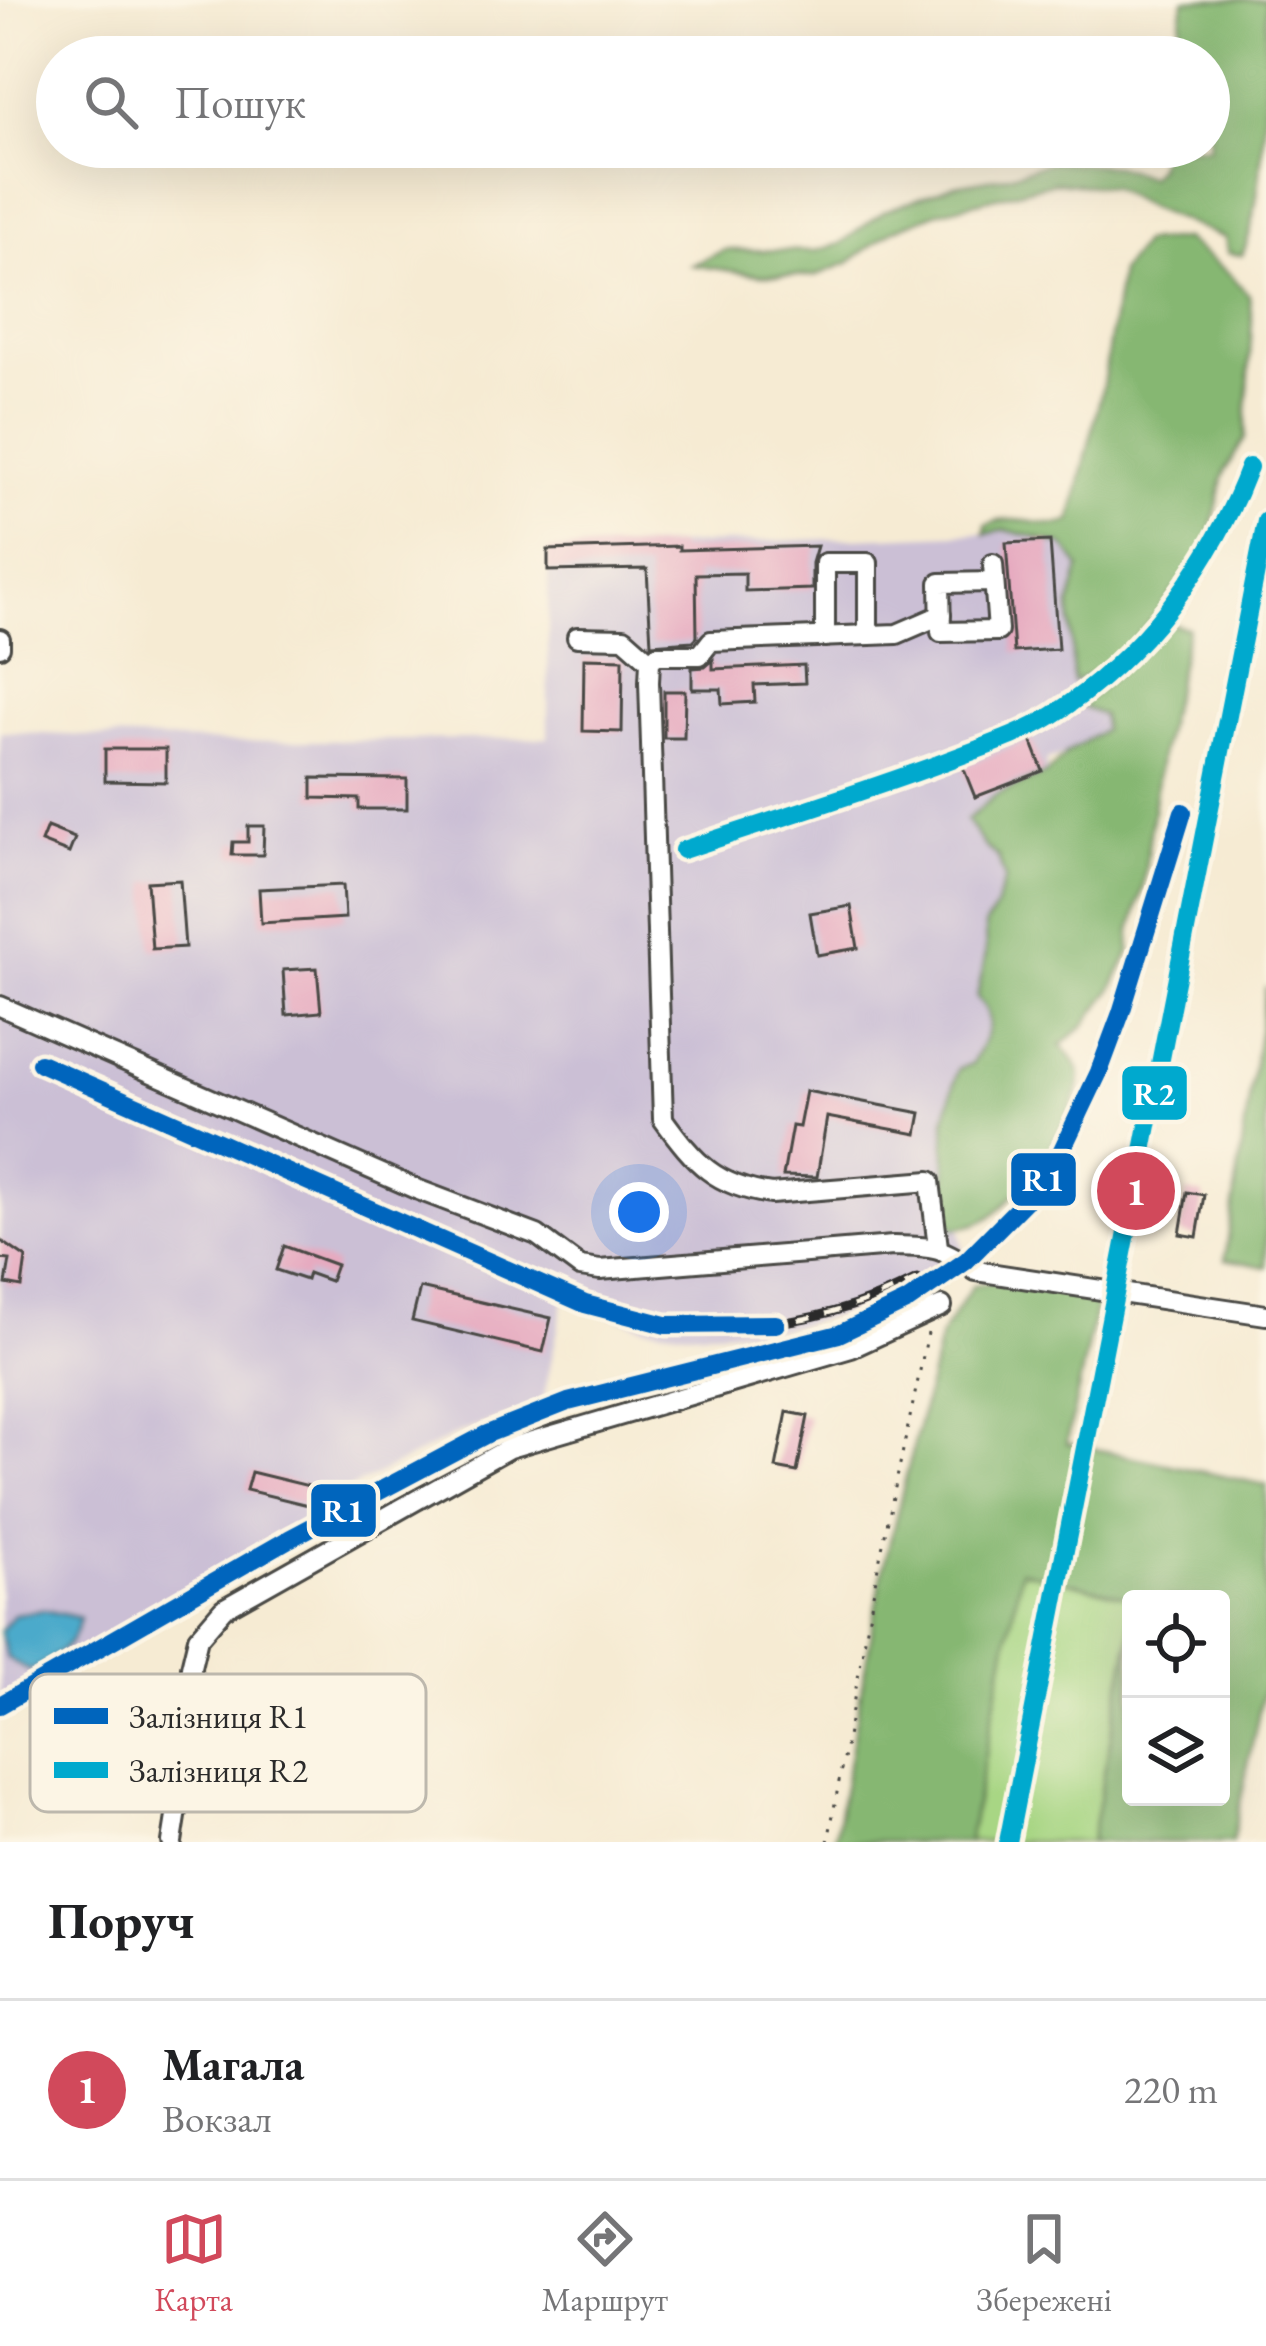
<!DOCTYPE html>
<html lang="uk">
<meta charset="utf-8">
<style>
:root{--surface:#fff;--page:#f6f6f6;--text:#202124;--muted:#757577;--line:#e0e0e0;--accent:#d1495b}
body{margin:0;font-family:"EB Garamond",serif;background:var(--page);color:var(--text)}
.controls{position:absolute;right:36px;bottom:36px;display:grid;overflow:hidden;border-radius:12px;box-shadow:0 12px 48px #0002}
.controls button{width:108px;height:108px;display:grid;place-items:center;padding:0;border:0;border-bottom:3px solid var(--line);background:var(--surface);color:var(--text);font:60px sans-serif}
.you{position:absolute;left:639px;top:1212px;width:42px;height:42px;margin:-30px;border:9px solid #fff;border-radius:50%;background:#1a73e8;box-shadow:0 0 0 18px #1a73e833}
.badge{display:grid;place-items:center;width:78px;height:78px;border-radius:50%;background:var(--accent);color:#fff;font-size:39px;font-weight:700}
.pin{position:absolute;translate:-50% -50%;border:6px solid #fff;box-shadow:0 3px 12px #0006}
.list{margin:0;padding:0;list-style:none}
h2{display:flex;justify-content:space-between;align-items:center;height:156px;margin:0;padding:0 48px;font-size:51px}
h2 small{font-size:39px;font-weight:400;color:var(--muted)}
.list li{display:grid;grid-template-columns:78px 1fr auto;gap:36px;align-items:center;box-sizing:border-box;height:180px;padding:0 48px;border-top:3px solid var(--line)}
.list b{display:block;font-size:45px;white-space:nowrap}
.list p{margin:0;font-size:39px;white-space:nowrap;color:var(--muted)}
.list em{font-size:39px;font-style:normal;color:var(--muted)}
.icon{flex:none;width:66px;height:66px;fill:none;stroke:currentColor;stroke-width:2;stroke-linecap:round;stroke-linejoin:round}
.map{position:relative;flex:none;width:1266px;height:1842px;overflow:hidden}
.search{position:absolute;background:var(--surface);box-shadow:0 12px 48px #0002;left:36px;right:36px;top:36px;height:132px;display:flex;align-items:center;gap:30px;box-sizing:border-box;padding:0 42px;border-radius:66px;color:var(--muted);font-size:45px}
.sheet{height:336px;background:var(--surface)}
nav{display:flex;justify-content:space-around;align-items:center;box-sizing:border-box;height:168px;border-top:3px solid var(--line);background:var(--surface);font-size:33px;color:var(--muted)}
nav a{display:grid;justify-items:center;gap:6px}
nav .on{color:var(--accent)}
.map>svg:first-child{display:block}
.industrial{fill:#cbbfd5}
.green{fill:#a8d684;stroke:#6a8058;stroke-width:3}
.forest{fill:#86b772;stroke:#58714e;stroke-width:3}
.water{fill:#4caacb;stroke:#3c6a7b;stroke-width:3}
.building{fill:#e6aac0}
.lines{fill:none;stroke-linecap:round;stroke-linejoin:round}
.minor-casing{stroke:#494844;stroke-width:24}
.path{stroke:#494844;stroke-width:3;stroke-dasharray:3 9;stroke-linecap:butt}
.minor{stroke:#fff;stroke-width:18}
.rail-casing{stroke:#2b2b2b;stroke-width:9}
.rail{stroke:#fcf5e5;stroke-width:4.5;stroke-dasharray:14;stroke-linecap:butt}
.rail-1-casing{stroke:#fcf5e5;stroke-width:27}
.rail-2-casing{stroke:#fcf5e5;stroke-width:27}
.rail-1{stroke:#0065bd;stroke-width:18}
.rail-2{stroke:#00a9ce;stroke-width:18}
.key{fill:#fcf5e5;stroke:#bdb8ad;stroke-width:3}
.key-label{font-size:33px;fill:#2b2b2b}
.line-badge{stroke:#fcf5e5;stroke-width:4.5}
.badge-label{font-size:33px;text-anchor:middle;font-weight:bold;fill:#fff}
</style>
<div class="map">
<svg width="1266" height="1842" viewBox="0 0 1266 1842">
<rect width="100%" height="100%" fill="#fcf5e5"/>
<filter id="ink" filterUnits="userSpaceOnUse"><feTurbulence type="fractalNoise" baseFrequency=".00833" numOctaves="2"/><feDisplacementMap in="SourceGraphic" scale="24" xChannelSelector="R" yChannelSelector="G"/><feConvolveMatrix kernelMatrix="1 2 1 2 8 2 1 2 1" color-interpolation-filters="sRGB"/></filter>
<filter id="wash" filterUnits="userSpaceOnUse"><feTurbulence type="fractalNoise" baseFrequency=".004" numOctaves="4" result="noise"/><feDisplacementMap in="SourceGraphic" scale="48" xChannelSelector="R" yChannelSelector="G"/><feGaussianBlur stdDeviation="2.7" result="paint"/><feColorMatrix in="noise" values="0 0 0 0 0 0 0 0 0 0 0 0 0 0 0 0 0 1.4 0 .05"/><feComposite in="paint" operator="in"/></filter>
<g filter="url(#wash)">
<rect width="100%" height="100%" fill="#f6ebd3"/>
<path class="industrial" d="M1080,529L1115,738L1047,760L1044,797L959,1224L964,1254L929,1279L901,1293L834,1316L779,1329L688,1332L645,1327L564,1301L542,1405L461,1432L334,1497L271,1546L0,1701V732L226,742L548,738V550Z"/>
<path class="green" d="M1021,1570L1137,1599H1131V1632L1091,1842H968Z"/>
<g class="forest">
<path d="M1184,0H1266C1266,66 1266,205 1242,255L1228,253L1225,238L1149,208L1111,187L1055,182L938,212L893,230L848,263L815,276L760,275L692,265L725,250L815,251L840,244L884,211L954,185L1005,176L1051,162L1115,166L1149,177L1157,167L1162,147H1209V57H1176Z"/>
<path d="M1184,239L1230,274L1249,295L1252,321L1245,438L1225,471L1210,535L1202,550C1167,600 1132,658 1073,682L1070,605L1080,568L1064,545L1006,530L985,534L986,525C1019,511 1047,532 1071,521L1103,385L1120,272L1143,242Z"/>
<path d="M1172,624L1188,628L1160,757L1143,887L1131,931L1130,952L1112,989L1086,1024L1061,1045C1068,1054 1080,1064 1080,1076C1081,1112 1019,1198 990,1217C979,1225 966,1226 954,1229L947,1218L945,1120L958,1069L972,1064C985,1038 1000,1021 977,997L986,954L985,925L994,911L1005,879L998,857L985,847L967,820L996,795L1046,774L1068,752L1103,730L1102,715L1081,706Z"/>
<path d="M1266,986V1267L1225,1259Z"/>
<path d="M998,1282L1098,1297L1067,1443L1266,1485V1677L1232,1842H1091L1131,1632V1797H1221V1599H1137L1021,1570L968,1842H834L883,1569L941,1335L973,1285Z"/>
</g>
<path class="water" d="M44,1610L80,1618C74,1647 54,1658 30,1671L7,1658L0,1631L15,1614Z"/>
<g id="blocks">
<g class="building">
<path d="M1050,541L1058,649L1014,652L1006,543Z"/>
<path d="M679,546V550L817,546L812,563V589L745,591V573L696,574L697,637L693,641L651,644L647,569L548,571V550Z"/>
<path d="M584,658L623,659L622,732L583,731Z"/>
<path d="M713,660V669L804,665L805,683L754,685L755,702L722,704L721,689H692V668L705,667Z"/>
<path d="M664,691H685L684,738H664Z"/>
<path d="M1031,740L1043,771L975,797L963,767Z"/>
<path d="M105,749H166V782L105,781Z"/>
<path d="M312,778L407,779V809H359V799L312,798Z"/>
<path d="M248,826H264L263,855H232L233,842H248Z"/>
<path d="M47,827L75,838L69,853L41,842Z"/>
<path d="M180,880L185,947L152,949L147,882Z"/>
<path d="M343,885L345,918L261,923L259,889Z"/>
<path d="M851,906L858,948L817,955L810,913Z"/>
<path d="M317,968L321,1012L286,1015L283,970Z"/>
<path d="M806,1091L921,1113L917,1134L827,1117L817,1177L783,1176L792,1126L799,1127Z"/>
<path d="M1187,1192L1204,1195L1197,1237L1180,1234Z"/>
<path d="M0,1240L26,1258L22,1287L6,1284L10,1260L0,1259Z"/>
<path d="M284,1246L336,1265L330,1281L308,1273L306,1280L276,1270Z"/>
<path d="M420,1288L551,1318L543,1352L412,1321Z"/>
<path d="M787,1412L808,1416L797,1472L776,1468Z"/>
<path d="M251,1472L313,1487L308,1505L246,1490Z"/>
</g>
</g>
</g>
<g filter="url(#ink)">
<use href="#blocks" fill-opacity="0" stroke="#494844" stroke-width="3"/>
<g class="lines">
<defs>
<g id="minor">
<path d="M993,564L998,631L941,632L940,583L994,582"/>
<path d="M577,637L624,638L650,661"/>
<path d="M825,637V563H868V635"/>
<path d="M0,639V647"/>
<path d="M0,1006L416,1189L537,1235L580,1267L600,1270L893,1246C938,1247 940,1247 976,1271L1266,1315"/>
<path d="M938,1247L930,1181L771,1194C715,1186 695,1163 663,1119L649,682L650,661L657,655H700L711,641L897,634L941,615"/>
<path d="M172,1842L193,1710L191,1667L198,1638L223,1609L509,1448L851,1348L942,1306"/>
</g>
</defs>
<use href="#minor" class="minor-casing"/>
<path class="path" d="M828,1842L878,1567L928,1333"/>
<use href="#minor" class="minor"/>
<defs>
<g id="rail">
<path d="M683,850C770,821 858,794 944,762C980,748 1020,736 1053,715C1141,658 1212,565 1249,467"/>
<path d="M40,1063L544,1288C673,1338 789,1343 917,1279"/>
<path d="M0,1705L289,1539L487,1434L568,1402L839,1334L908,1301L966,1261L1037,1189L1061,1152L1099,1072L1121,1013L1183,812"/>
</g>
</defs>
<use href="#rail" class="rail-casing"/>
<use href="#rail" class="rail"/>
<defs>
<g id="rail-1">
<path d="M40,1063L585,1304L666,1325L776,1324"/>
<path d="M0,1705L289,1539L487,1434L568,1402L839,1334L908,1301L966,1261L1037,1189L1061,1152L1099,1072L1121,1013L1183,812"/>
</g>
<g id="rail-2">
<path d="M683,850C770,821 858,794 944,762C980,748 1020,736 1053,715C1141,658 1212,565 1249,467"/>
<path d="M1008,1842L1266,521"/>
</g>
</defs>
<use href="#rail-1" class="rail-1-casing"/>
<use href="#rail-2" class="rail-2-casing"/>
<use href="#rail-1" class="rail-1"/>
<use href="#rail-2" class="rail-2"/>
</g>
</g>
<rect x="30" y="1674" width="396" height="138" rx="18" class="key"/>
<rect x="54" y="1708" width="54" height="16" fill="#0065bd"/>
<rect x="54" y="1762" width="54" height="16" fill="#00a9ce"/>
<g class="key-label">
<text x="129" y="1728">Залізниця R1</text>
<text x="129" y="1782">Залізниця R2</text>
</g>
<g class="line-badge">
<rect x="1120" y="1064" width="69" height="58" rx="12" fill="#00a9ce"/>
<rect x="1009" y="1151" width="69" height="57" rx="12" fill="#0065bd"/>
<rect x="309" y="1482" width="69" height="57" rx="12" fill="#0065bd"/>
</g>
<g class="badge-label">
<text x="1154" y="1105">R2</text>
<text x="1043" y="1191">R1</text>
<text x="343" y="1522">R1</text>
</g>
</svg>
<div class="controls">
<button><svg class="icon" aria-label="locate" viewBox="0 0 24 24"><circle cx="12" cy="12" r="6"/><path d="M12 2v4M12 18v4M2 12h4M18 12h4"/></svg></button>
<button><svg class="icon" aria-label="layers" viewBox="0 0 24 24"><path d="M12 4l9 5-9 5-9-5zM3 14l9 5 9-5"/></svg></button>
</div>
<div class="you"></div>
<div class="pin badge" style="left:1136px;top:1191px">1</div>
<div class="search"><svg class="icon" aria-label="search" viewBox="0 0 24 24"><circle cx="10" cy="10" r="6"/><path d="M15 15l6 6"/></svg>Пошук</div>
</div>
<section class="sheet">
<h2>Поруч<small></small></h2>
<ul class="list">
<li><span class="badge">1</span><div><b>Магала</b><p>Вокзал</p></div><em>220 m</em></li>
</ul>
</section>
<nav>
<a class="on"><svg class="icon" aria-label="map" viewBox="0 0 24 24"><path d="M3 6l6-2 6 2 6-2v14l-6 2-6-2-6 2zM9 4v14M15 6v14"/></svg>Карта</a>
<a><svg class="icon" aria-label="directions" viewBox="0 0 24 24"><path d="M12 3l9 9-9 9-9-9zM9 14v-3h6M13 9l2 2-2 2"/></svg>Маршрут</a>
<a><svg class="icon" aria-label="saved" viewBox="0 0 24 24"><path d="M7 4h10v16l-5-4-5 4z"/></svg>Збережені</a>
</nav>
